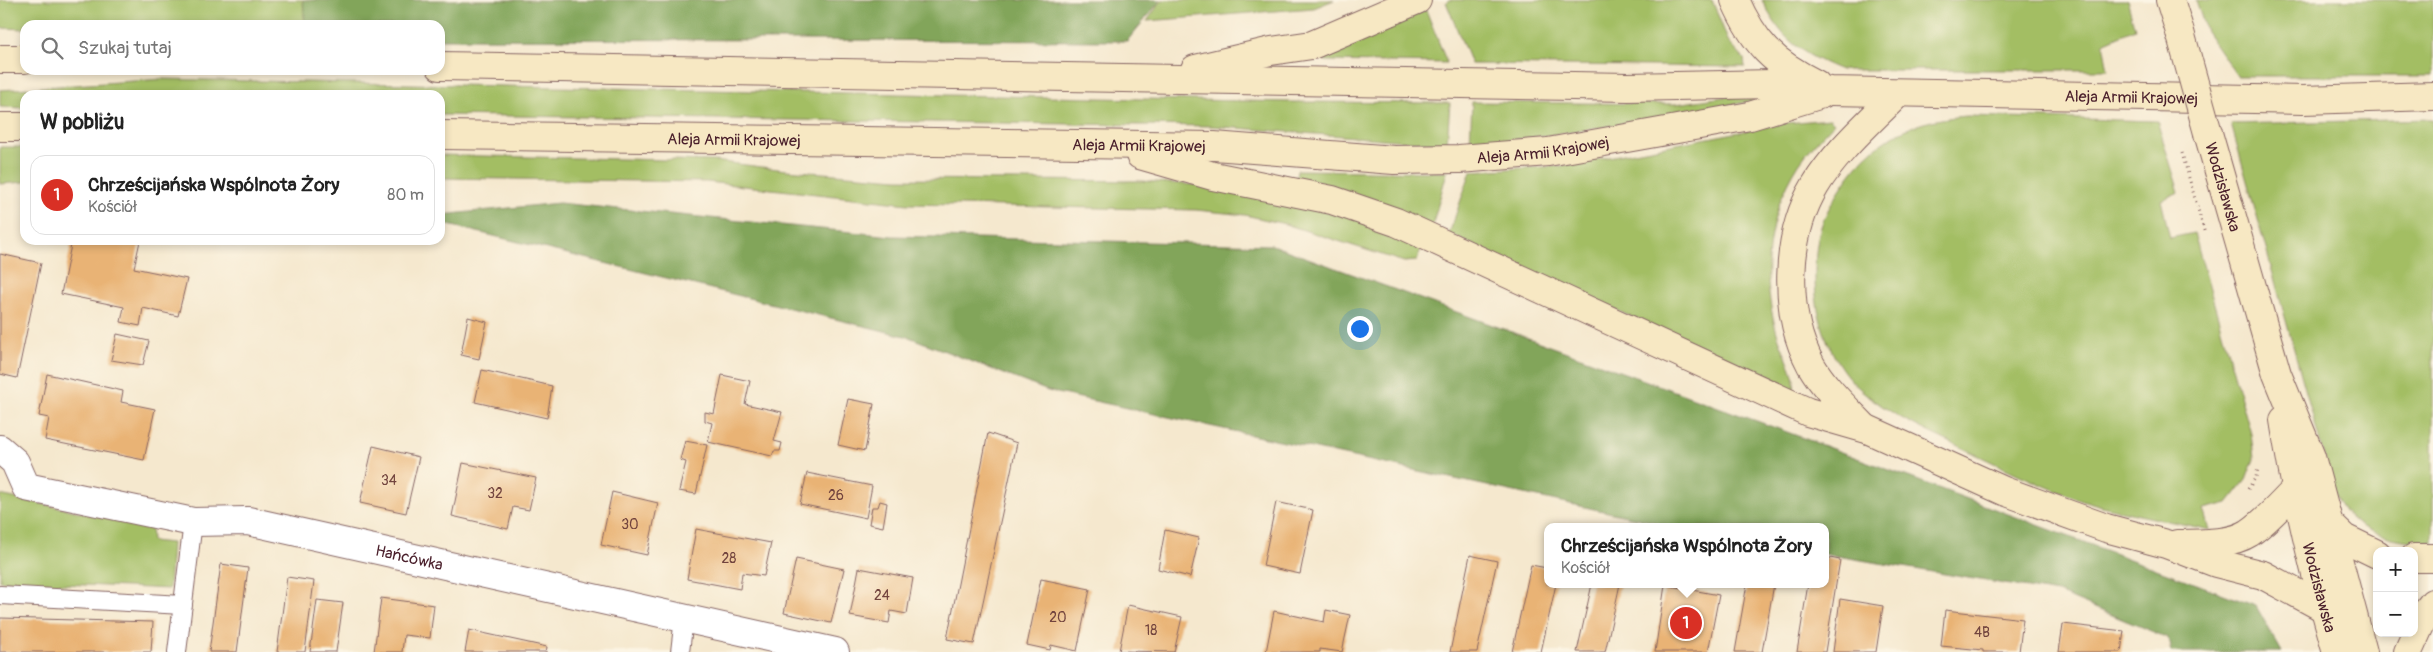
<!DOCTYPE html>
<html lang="pl">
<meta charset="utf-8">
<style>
:root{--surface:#fff;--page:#f2f2f2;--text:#222;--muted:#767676;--line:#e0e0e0;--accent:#d93025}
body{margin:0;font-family:Pangolin,sans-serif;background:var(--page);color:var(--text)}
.controls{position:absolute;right:15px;bottom:15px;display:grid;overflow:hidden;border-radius:10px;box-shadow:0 2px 8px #0003}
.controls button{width:45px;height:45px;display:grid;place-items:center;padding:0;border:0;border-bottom:1px solid var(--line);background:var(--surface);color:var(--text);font:25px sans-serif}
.you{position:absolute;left:1359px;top:328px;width:18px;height:18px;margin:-12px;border:4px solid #fff;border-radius:50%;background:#1a73e8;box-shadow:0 0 0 8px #1a73e833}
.badge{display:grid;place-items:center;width:32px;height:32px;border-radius:50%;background:var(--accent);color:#fff;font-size:16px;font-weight:700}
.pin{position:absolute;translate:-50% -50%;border:2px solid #fff;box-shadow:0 1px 5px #0006}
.popup{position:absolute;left:1544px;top:523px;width:285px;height:65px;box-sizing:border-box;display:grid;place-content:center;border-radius:10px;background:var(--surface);filter:drop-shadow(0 1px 4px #0005);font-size:16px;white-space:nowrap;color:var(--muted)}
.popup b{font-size:19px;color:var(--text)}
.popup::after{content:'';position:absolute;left:50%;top:100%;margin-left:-10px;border:10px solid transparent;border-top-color:var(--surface)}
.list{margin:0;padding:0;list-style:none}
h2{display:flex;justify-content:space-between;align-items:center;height:65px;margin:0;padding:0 20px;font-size:21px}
h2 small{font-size:16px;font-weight:400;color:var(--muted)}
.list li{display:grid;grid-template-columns:32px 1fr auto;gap:15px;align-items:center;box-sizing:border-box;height:80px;margin:0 10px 10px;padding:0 10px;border:1px solid var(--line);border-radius:15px}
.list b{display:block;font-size:19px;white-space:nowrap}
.list p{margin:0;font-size:16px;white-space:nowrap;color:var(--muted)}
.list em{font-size:16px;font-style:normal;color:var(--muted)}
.icon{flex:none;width:28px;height:28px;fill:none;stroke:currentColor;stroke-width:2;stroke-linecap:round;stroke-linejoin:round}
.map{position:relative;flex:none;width:2433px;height:652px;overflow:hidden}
.search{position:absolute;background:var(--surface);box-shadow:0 2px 8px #0003;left:20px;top:20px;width:425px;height:55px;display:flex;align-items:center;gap:12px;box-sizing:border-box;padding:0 18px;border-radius:15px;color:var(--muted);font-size:19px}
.panel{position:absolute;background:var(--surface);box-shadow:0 2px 8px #0003;left:20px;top:90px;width:425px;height:155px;border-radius:15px}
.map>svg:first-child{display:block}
.green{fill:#a3be64;stroke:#766e48}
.forest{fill:#82a55a;stroke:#666242}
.building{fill:#e9b375}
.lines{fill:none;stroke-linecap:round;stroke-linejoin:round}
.lane-casing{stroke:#866564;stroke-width:20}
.street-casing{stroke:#866564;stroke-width:30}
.secondary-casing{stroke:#866564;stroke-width:30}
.path{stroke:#866564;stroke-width:3;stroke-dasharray:1 4;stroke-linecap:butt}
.lane{stroke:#fff;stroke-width:18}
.street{stroke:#fff;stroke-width:28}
.secondary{stroke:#f7e8c3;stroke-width:28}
.secondary-bridge-casing{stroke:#866564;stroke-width:30;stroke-linecap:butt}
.path-bridge{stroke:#866564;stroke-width:3;stroke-dasharray:1 4;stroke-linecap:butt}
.secondary-bridge{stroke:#f7e8c3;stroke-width:28}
.labels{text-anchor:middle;stroke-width:5;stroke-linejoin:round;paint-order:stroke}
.number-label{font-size:14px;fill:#72443e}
.street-label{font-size:16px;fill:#4a1f2b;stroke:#fcf5e5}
</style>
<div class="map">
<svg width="2433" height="652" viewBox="0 0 2433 652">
<rect width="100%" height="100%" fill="#fcf5e5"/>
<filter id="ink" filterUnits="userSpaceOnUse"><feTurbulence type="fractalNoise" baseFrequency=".02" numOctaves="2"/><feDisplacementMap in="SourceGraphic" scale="10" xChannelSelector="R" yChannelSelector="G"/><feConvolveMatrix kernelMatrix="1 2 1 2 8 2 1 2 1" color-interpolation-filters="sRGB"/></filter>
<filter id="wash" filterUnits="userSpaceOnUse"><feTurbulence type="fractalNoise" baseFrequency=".0096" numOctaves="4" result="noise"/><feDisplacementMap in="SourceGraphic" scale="20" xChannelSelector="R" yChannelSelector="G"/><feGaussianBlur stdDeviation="1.12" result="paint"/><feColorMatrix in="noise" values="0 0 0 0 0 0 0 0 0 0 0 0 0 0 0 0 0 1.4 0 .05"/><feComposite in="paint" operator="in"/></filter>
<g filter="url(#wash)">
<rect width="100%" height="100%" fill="#f5e8ce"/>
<g class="green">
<path d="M0,0H303L305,25H25V29L0,28Z"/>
<path d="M1162,0H1334L1314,8L1147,21Z"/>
<path d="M1450,0H1712L1729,43L1744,59L1745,67L1471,64L1446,2Z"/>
<path d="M1762,0H2127L2135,29L2103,43L2108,70H1841C1800,53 1782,41 1762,0Z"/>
<path d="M2196,0H2433V76H2237L2206,31Z"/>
<path d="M1426,10L1447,63L1326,61L1322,59L1325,52Z"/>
<path d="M162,79L1292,102L1450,103L1447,144L1210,126L440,115V95H25V108L0,107V90Z"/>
<path d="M1764,91V99C1666,116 1569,136 1470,144L1472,102L1676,104Z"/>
<path d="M1967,116L2157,121L2179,192L2161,200L2170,238L2194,233L2251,434L2254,459L2246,480L2228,503L2204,509L2210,530C2170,521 2128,514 2088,502C2043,488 1999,465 1956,445C1922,429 1888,414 1859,388C1830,363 1815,316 1815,279C1815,250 1817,228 1832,203C1864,146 1902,120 1967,116Z"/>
<path d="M1830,119L1834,123C1822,136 1809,149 1799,164C1766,216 1760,275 1777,333C1782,351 1797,373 1794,391L1449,234L1471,171L1561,166L1787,123Z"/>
<path d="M2433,119V542C2407,543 2376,537 2354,521C2346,516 2340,504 2335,496L2231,124Z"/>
<path d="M0,147H25V182L0,184Z"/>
<path d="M440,155L714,161L786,170L897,179L1141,181L1227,187L1347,215L1422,245L1417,261L1404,262L1285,224L1245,215L1196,210L908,204L707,182L440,178Z"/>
<path d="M1297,170L1447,172L1432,227L1345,191L1296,178Z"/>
<path d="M0,495L151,527L152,541L172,543L169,589L0,581Z"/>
</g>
<g class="forest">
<path d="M303,0H1161L1127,41L440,39V25H305Z"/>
<path d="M559,203L892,236L1272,245L1787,432L2256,606L2282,652H2171L2168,638L2058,593L1825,554V527H1677L1048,391L909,337L440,223V215Z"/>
</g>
<g id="blocks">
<g class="building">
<path d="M72,240L140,241L134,268L187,279L178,316L143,308L140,326L121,322L124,307L61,294Z"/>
<path d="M0,254L41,263L17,378L0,374Z"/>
<path d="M468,317L487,322L479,359L461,355Z"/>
<path d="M117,334L149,341L143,365L111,360Z"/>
<path d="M482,370L552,386L547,418L475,402Z"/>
<path d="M47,374L123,391L121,402L155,409L144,460L45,440L49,418L39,416Z"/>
<path d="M722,375L750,381L745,404L782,412L774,441L782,443L780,451H774L772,456L708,442L712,423L705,421V412L714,414Z"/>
<path d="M848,399L874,404L865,451L838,445Z"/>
<path d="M988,433L1017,443L974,644L947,639Z"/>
<path d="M685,441L707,445L696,494L679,491L686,462L680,460Z"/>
<path d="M373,446L419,457L406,513L360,503Z"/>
<path d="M463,463L536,478L529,510L513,507L508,529L452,516Z"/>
<path d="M807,473L872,486L866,518L800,504Z"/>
<path d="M612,492L658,503L647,555L601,545Z"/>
<path d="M880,501L887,503L883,527L869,524L872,507H878Z"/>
<path d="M1276,502L1313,510L1300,574L1263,566Z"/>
<path d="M696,529L771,543L764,576L742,573L740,589L687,579Z"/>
<path d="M1165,530L1199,538L1190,577L1158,569Z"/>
<path d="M1470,555L1497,561L1477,652H1450Z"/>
<path d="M1825,557L1840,560L1825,652H1797L1808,584H1825Z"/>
<path d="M796,559L844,569L831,623L784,613Z"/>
<path d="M221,564L248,568L237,652H209Z"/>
<path d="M1531,565L1547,568V584H1556L1541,652H1512Z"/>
<path d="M859,568L913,578L907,614L891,611L889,623L850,616Z"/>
<path d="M287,577L314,581L305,652H277Z"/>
<path d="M1041,579L1090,589L1077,651L1051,645L1050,650L1027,645Z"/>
<path d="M1592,584H1620L1605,652H1577Z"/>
<path d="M1747,584H1774L1762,652H1735Z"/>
<path d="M1665,585L1719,595L1708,652H1655Z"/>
<path d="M381,598L434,605L430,638L404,635L402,652H374Z"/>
<path d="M1840,599L1883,606L1876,652H1833Z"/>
<path d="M317,600L343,603L336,652H310Z"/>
<path d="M1128,605L1182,617L1174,652L1119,651Z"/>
<path d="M1326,610L1350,615L1342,652L1320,649V652H1266L1274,611L1324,622Z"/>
<path d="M1945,610L2023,619L2019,652H1983V650L1941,646Z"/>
<path d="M0,618L153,622L151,652H0Z"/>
<path d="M2063,624L2124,631L2121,652H2059Z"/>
<path d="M469,630L547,647L546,652H465Z"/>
</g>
</g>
</g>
<g filter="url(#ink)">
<use href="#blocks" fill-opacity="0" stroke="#866564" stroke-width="1"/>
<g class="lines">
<defs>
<g id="lane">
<path d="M0,595L183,605"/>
<path d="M177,652L193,522"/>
<path d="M680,652L684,618"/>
</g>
<g id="street">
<path id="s1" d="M0,449L15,462L26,487L193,522L248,521L835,652"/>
</g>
<g id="secondary">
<path d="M1735,0C1754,43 1773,63 1816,84"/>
<path d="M2170,0L2180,32"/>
<path d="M0,59H25"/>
<path id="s2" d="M440,66L1628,87L1772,84L1830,91L2303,100L2433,96"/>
<path d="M1195,69L1271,51L1312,45L1417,0"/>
<path d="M0,127H25"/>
<path id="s3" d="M2208,133L2277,374L2311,457L2363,652"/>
<path id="s4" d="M440,135L1214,146L1394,160L1459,159L1548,152L1750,116L1822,94"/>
<path d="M1140,155L1213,176L1332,200L1396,222L1808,412L1867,429L2004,491L2106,528L2166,544L2216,563L2263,575L2324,608"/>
<path id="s5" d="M2284,420C2296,498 2315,576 2337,652"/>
<path d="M1865,428C1846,408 1825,389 1811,365C1783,313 1785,236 1815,186C1836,151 1870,122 1898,93"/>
<path d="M2326,521L2344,538L2377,554"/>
<path d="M2177,544C2199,543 2230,545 2249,533C2267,521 2282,503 2297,488"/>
<path d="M2414,558H2433"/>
<path d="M2408,652L2426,612L2433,603"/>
</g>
</defs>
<use href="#lane" class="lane-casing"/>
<use href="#street" class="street-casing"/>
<use href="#secondary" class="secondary-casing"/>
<path class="path" d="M2248,489L2256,477L2258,468"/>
<use href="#lane" class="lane"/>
<use href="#street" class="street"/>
<use href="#secondary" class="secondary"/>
<defs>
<path id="secondary-bridge" d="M2180,32L2208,133"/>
</defs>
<use href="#secondary-bridge" class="secondary-bridge-casing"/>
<path class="path-bridge" d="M2182,153L2205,234"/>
<use href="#secondary-bridge" class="secondary-bridge"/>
</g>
</g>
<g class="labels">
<g class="number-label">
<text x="389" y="485">34</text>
<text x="495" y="498">32</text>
<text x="836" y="500">26</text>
<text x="630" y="529">30</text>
<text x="729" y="563">28</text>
<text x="882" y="600">24</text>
<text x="1058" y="622">20</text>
<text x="1151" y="635">18</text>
<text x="1982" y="637">4B</text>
</g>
<g class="street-label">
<text dy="6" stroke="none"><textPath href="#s2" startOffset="1692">Aleja Armii Krajowej</textPath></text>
<text dy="6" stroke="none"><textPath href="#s4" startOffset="294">Aleja Armii Krajowej</textPath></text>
<text dy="6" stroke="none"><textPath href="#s4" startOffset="699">Aleja Armii Krajowej</textPath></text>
<text dy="6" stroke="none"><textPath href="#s4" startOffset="1104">Aleja Armii Krajowej</textPath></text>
<text dy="6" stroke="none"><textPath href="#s3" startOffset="56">Wodzisławska</textPath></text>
<text dy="6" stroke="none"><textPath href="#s1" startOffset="438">Hańcówka</textPath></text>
<text dy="6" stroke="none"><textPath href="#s5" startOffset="171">Wodzisławska</textPath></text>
</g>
</g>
</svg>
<div class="controls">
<button>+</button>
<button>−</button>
</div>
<div class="you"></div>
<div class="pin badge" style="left:1686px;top:623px">1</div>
<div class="popup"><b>Chrześcijańska Wspólnota Żory</b>Kościół</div>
<div class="search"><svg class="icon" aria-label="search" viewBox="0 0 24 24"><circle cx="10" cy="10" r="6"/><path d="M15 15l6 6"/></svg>Szukaj tutaj</div>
<section class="panel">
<h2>W pobliżu<small></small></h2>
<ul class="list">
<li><span class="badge">1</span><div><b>Chrześcijańska Wspólnota Żory</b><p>Kościół</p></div><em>80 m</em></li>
</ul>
</section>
</div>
